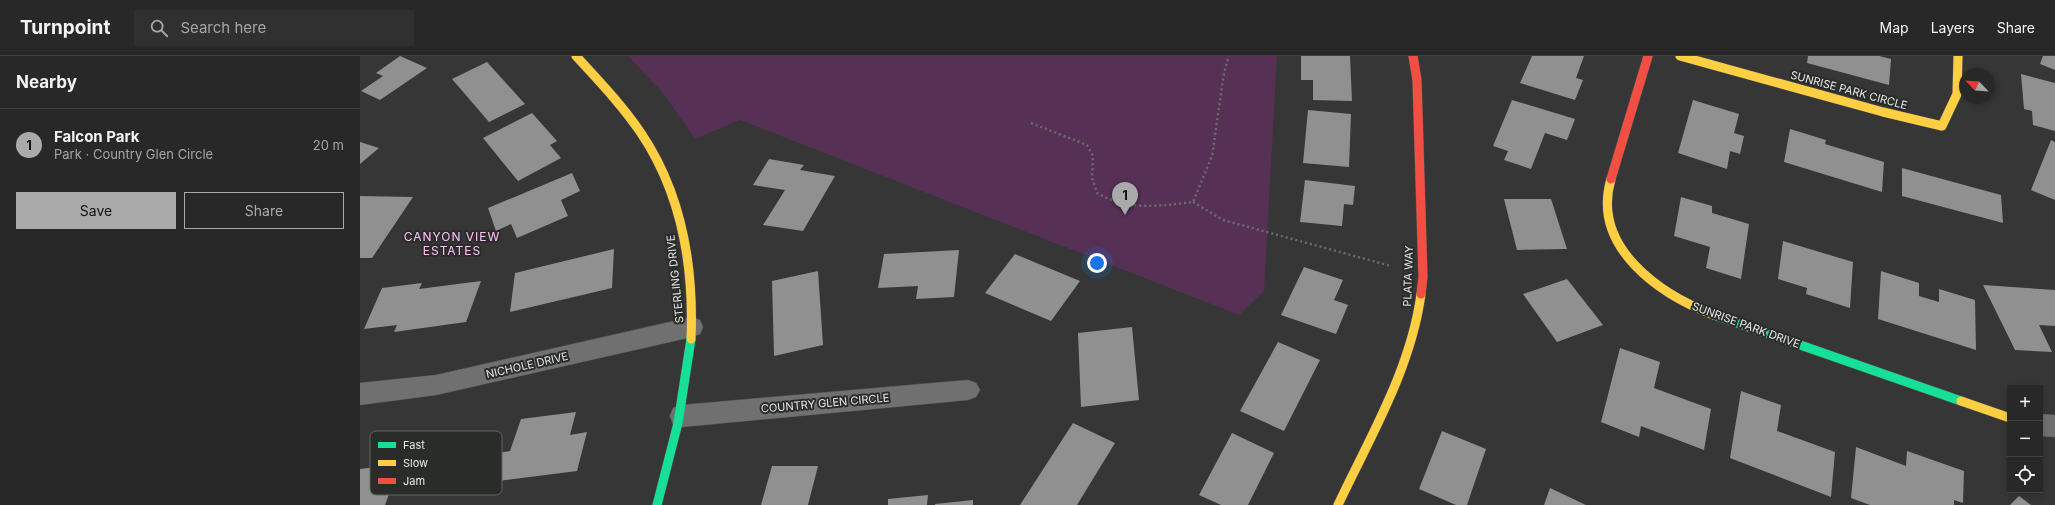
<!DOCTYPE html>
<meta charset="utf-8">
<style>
:root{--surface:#282828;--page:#303030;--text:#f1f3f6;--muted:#a5a6a8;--line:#444445;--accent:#a9aaa9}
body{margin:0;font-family:Inter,sans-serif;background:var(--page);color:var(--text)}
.controls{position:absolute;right:12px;bottom:12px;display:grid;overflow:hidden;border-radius:0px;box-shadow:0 2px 6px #0003}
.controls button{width:36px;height:36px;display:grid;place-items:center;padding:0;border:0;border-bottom:1px solid var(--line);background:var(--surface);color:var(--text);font:20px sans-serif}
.compass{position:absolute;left:1599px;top:12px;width:36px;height:36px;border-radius:50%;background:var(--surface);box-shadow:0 2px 6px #0003;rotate:295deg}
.you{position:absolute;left:737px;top:207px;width:14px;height:14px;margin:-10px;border:3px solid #fff;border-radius:50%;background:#1a73e8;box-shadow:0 0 0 6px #1a73e833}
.badge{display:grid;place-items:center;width:26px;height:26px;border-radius:50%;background:var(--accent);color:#111;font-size:13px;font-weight:700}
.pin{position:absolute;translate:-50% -33px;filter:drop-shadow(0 1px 2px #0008)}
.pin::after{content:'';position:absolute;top:21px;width:14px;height:12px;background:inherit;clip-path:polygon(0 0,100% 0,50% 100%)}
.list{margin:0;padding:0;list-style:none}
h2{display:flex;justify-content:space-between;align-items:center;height:52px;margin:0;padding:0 16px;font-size:17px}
h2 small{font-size:13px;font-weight:400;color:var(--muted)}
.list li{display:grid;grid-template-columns:26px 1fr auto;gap:12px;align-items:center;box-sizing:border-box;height:72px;padding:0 16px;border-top:1px solid var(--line)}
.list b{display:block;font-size:15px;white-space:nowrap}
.list p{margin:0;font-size:13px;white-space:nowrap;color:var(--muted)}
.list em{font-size:13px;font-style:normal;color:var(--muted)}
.actions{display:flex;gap:8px;padding:12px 16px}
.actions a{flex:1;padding:9px 0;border:1px solid var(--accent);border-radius:0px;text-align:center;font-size:14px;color:var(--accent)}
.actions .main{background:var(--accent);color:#111}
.icon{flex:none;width:22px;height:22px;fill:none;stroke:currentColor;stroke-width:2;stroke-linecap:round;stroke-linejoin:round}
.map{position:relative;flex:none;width:1695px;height:449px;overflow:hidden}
header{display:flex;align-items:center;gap:24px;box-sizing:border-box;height:56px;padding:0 20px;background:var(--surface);border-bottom:1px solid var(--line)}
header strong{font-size:19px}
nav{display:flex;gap:22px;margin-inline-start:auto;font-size:14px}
.search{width:280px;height:36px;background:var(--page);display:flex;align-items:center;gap:10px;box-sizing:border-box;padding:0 14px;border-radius:0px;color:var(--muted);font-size:15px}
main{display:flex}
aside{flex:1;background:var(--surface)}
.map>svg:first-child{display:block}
.green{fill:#563155}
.building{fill:#8f908f}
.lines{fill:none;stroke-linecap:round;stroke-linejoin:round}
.street-casing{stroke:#515251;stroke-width:1}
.fast-casing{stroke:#515251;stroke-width:10}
.slow-casing{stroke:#515251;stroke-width:10}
.jam-casing{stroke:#515251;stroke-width:10}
.path{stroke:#6b6c6b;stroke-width:2.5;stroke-dasharray:2 3;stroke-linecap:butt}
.street{fill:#6f706f;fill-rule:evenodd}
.fast{stroke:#16e098;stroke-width:9}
.slow{stroke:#ffcf43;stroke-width:9}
.jam{stroke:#f24e42;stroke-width:9}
.labels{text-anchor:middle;stroke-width:4;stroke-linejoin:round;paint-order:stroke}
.street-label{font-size:11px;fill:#e7e9e8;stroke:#2a2c2a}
.neighbourhood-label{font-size:12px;letter-spacing:1px;fill:#ffc3fc;stroke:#2a2c2a}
.key{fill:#2a2c2a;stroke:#636563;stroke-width:1}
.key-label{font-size:11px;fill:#e7e9e8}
</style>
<header>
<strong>Turnpoint</strong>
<div class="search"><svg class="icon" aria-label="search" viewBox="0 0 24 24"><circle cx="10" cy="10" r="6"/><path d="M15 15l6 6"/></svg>Search here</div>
<nav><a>Map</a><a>Layers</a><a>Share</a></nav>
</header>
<main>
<aside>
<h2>Nearby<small></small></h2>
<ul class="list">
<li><span class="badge">1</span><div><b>Falcon Park</b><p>Park · Country Glen Circle</p></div><em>20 m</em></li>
</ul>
<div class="actions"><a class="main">Save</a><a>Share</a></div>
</aside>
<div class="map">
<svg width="1695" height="449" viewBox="0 0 1695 449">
<rect width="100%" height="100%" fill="#353635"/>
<path class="green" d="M268,0H917L904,235L879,259L380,64L335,83L303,37Z"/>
<g class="building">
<path d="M40,0L67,12L20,44L1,35L23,20L16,17Z"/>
<path d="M941,0H990L992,45L953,44V24H941Z"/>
<path d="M1172,0H1224L1216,22L1223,24L1215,44L1160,27Z"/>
<path d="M1448,0H1519L1531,3L1529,29L1447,7Z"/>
<path d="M1683,0H1695V14L1680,8Z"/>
<path d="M127,6L165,48L129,66L92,23Z"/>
<path d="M1661,18L1695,27V75L1673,69L1672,55L1664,53Z"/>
<path d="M1152,44L1215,63L1207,84L1185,77L1171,113L1144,104L1148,95L1133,90Z"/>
<path d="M1333,44L1379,58L1374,77L1384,80L1380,98L1370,95L1367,113L1318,97Z"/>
<path d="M948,54L991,58L989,111L943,107Z"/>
<path d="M172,57L197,85L190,89L201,102L158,125L123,82Z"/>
<path d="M1430,73L1466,84L1465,88L1524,106L1522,136L1424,106Z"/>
<path d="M1691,84L1695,86V144L1671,134Z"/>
<path d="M0,86L19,92L0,108Z"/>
<path d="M409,103L444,109L440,114L475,120L443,175L403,169L425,134L393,129Z"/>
<path d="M1542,112L1641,139L1643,167L1542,140Z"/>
<path d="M212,117L220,135L201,144L208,160L157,182L151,168L136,175L128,152Z"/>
<path d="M945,124L995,130L993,149L984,148L982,170L940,166Z"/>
<path d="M0,140L53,141L12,202H0Z"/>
<path d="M1321,141L1352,150V157L1389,168L1381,223L1346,212L1350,191L1314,180Z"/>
<path d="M1144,143H1191L1207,193L1157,194Z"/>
<path d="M1423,185L1493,206L1490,252L1446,238L1447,232L1418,223Z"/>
<path d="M254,193L252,232L150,256L155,217Z"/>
<path d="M599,194L594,241L556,243L558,230L518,232L524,198Z"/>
<path d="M655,198L720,225L691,265L625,237Z"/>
<path d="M944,211L983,224L974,244L988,249L976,278L921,259Z"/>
<path d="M458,215L463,289L414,300L412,225Z"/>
<path d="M1521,215L1559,227V240L1579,246V233L1615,244L1616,294L1518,263Z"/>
<path d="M1207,223L1243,269L1197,286L1163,238Z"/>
<path d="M121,225L106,266L34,276L37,269L4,273L22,232L62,227L59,233Z"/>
<path d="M1623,229L1695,234V270L1679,269L1692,296L1655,294Z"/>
<path d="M772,271L779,344L721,351L718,277Z"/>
<path d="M918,286L960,304L924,375L880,355Z"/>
<path d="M1260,292L1300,306L1294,332L1351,353L1344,394L1281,370L1279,381L1241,366Z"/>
<path d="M1381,335L1421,349L1417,375L1475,396L1471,441L1370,402Z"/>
<path d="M216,356L210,379L227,376L217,415L129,426L138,397L150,395L161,363Z"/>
<path d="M713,367L755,387L717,449H660Z"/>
<path d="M1082,375L1126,393L1107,449H1096L1059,433Z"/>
<path d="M872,377L914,397L888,449H861L839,439Z"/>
<path d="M1496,391L1546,410L1547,395L1604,415L1603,447L1594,444V449H1510L1491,442Z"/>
<path d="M40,408L25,449H0V413Z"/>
<path d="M412,410H458L448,449H401Z"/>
<path d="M1190,432L1226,449H1184Z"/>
<path d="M568,439L567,449H528V443Z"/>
<path d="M1659,440L1671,449H1650Z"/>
<path d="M613,444V449H575V448Z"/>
</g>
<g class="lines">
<defs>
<g id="street">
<path d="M332,261L340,264L343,271L340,278L332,281L76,339L0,349V327L76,319Z"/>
<path d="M608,324L616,327L620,334L616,341L608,344L322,371L313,368L310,360L313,352L322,349Z"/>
<path d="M1680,358L1695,359V381L1680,380Z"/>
</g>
<g id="fast">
<path d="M1354,259L1601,345"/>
<path d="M297,449L318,367L331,283"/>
</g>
<g id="slow">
<path d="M216,0C239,25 262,49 281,77C322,138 334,210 331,283"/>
<path d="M1320,0L1523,56L1582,70L1597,38L1598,0"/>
<path d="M1251,123C1231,191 1299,238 1354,259"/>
<path d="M1601,345L1650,362"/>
<path d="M978,449C1010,381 1051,313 1061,238"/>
</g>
<g id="jam">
<path d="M1053,0L1057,24L1063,221L1061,238"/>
<path d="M1251,123L1288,0"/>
</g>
</defs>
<use href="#street" class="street-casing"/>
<use href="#fast" class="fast-casing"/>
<use href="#slow" class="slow-casing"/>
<use href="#jam" class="jam-casing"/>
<g class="path">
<path d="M671,67L727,89L733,100L732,122L737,137C768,155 799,150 833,146L852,100L864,17L869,0"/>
<path d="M833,146L863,164L1031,210"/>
</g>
<use href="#street" class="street"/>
<use href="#fast" class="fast"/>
<use href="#slow" class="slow"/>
<use href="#jam" class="jam"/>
</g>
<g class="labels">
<g class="street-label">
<text transform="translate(1489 34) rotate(15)" y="4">SUNRISE PARK CIRCLE</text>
<text transform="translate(1048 220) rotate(-88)" y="4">PLATA WAY</text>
<text transform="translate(315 223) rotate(-96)" y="4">STERLING DRIVE</text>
<text transform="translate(1386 269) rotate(20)" y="4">SUNRISE PARK DRIVE</text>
<text transform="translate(167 309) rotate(-13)" y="4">NICHOLE DRIVE</text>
<text transform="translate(465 347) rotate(-5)" y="4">COUNTRY GLEN CIRCLE</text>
</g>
<g class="neighbourhood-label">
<text x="92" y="185">CANYON VIEW<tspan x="92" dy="14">ESTATES</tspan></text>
</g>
</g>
<rect x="10" y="375" width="132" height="64" rx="6" class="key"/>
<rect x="18" y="386" width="18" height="6" fill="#16e098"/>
<rect x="18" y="404" width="18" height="6" fill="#ffcf43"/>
<rect x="18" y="422" width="18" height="6" fill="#f24e42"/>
<g class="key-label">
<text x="43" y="393">Fast</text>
<text x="43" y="411">Slow</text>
<text x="43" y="429">Jam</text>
</g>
</svg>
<div class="controls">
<button>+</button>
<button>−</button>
<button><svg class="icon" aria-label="locate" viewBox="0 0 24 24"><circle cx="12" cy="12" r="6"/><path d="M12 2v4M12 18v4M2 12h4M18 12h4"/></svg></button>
</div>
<svg class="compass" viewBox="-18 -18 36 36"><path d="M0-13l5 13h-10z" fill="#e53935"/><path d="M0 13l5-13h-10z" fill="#a5a6a8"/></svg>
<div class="you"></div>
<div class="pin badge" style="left:765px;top:159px">1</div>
</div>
</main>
